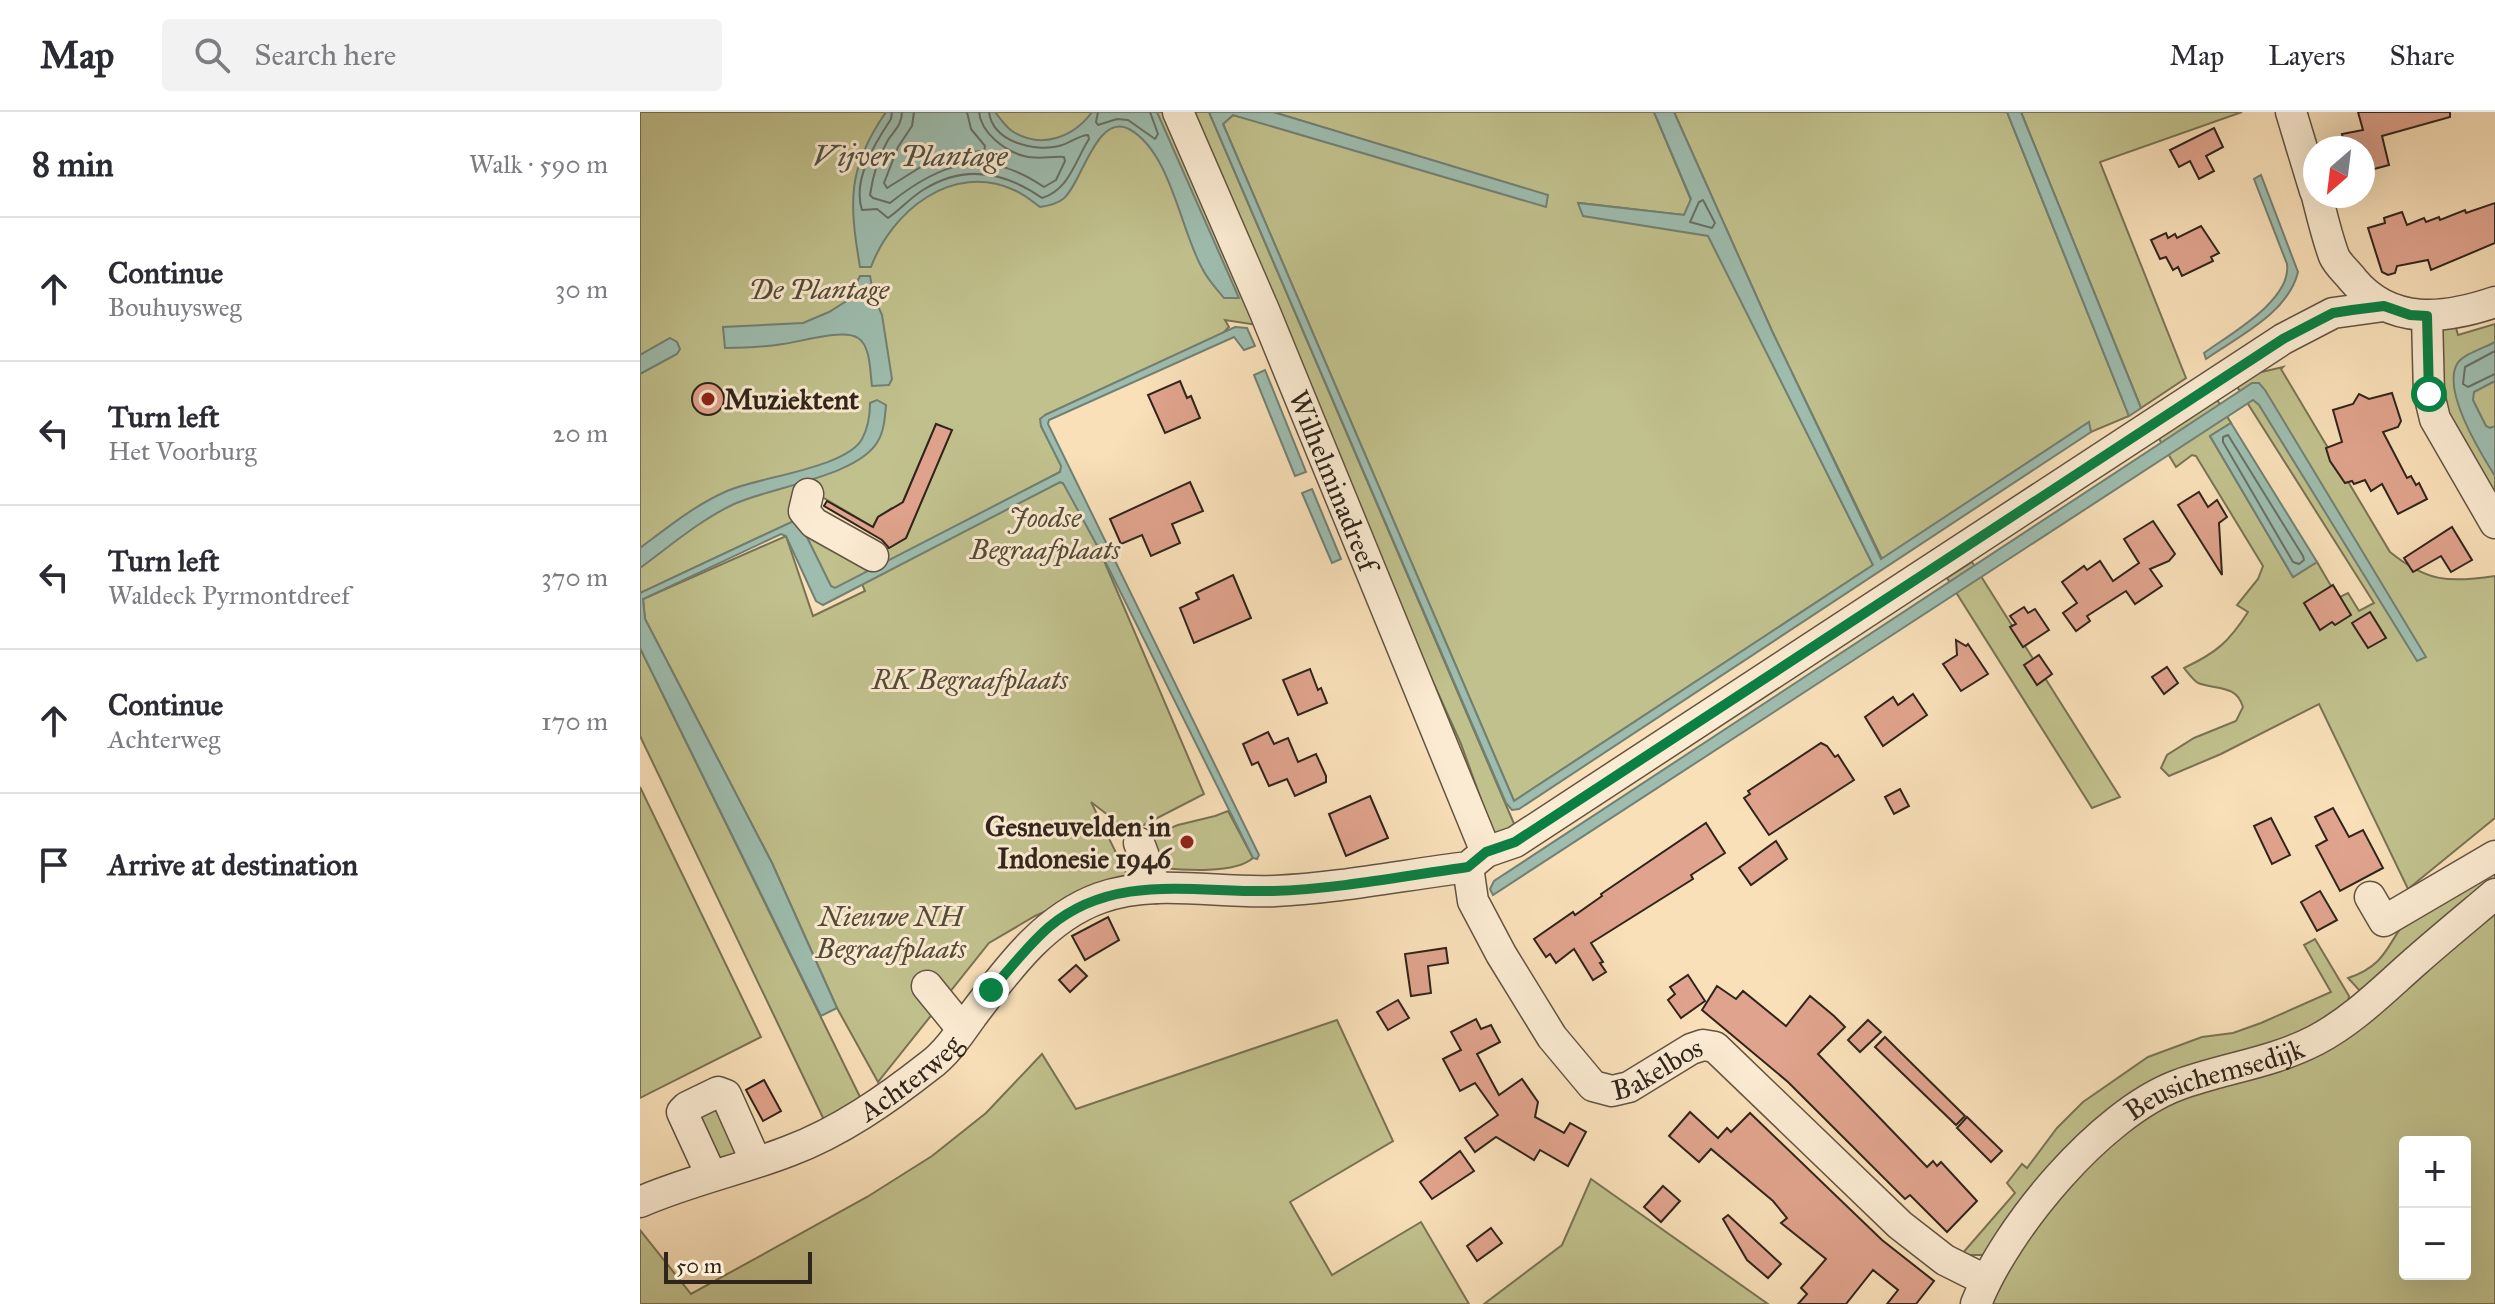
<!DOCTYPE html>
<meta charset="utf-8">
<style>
:root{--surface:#fff;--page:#f2f2f3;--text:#2b2b33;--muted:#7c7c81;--line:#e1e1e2}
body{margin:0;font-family:"IM FELL Great Primer",serif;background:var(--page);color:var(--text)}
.controls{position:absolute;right:24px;bottom:24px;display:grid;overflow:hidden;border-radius:8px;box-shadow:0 8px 32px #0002}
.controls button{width:72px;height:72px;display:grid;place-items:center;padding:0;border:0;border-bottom:2px solid var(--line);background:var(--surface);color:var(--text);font:40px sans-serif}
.compass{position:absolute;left:1663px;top:24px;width:72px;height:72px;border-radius:50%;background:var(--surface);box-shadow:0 8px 32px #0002;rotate:208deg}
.scale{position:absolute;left:24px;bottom:20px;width:148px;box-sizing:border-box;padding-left:8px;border:4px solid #30251c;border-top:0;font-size:22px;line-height:28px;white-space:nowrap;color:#30251c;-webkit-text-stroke:6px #fbebd2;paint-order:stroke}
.stop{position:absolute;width:24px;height:24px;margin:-18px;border:6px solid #0b8043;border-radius:50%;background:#fff}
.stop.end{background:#0b8043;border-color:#fff;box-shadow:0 2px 8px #0008}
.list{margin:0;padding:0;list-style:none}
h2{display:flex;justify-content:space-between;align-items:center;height:104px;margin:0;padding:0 32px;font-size:34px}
h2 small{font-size:26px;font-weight:400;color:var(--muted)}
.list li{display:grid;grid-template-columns:52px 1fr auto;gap:24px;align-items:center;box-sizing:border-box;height:144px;padding:0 32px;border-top:2px solid var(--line)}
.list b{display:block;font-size:30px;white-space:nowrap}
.list p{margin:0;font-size:26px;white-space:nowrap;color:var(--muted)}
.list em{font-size:26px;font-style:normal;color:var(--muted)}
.icon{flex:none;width:44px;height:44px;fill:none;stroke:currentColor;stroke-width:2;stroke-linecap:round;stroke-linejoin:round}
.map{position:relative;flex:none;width:1855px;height:1192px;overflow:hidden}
header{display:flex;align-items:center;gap:48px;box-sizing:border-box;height:112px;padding:0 40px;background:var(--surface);border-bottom:2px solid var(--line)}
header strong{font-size:38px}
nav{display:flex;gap:44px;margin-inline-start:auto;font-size:28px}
.search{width:560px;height:72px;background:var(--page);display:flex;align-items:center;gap:20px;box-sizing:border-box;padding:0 28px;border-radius:8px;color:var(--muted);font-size:30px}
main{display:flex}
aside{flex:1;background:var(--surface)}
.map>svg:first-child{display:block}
.green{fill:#c1c18d;stroke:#787354;stroke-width:2;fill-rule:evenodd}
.water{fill:#9ebdaf;stroke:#728074;stroke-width:2}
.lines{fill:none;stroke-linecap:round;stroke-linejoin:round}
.shore{stroke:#677166;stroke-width:2}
.building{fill:#e0a38d;stroke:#30251c;stroke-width:2}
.minor-casing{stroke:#625443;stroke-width:33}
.minor{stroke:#fbebd2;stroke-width:30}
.route{stroke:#0b8043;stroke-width:10}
.poi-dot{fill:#8f2418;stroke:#fbebd2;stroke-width:3}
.labels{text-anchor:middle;stroke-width:6;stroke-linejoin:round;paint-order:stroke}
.park-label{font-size:28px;font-style:italic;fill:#544c38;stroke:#fbebd2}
.poi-label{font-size:28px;font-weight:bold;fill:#30251c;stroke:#fbebd2;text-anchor:start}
.street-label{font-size:28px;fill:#30251c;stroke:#fbebd2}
.water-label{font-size:30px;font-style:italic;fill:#515348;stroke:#fbebd2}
</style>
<header>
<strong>Map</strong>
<div class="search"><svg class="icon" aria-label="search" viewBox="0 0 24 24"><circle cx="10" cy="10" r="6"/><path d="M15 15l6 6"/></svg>Search here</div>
<nav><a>Map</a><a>Layers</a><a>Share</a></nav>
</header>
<main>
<aside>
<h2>8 min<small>Walk · 590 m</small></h2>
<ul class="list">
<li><svg class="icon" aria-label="ahead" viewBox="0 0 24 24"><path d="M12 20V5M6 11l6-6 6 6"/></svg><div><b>Continue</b><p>Bouhuysweg</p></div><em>30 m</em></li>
<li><svg class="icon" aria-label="left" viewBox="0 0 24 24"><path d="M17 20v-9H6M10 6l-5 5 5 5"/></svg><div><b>Turn left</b><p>Het Voorburg</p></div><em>20 m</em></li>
<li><svg class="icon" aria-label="left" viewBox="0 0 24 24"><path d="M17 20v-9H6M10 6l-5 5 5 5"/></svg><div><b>Turn left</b><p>Waldeck Pyrmontdreef</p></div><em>370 m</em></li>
<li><svg class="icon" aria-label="ahead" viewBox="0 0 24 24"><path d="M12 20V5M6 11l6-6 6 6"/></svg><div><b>Continue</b><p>Achterweg</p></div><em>170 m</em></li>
<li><svg class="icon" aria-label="arrive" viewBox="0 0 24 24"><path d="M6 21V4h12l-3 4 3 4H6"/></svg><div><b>Arrive at destination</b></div></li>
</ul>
</aside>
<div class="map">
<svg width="1855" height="1192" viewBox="0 0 1855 1192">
<rect width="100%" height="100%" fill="#f9e0b9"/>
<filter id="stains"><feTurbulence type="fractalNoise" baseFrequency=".0025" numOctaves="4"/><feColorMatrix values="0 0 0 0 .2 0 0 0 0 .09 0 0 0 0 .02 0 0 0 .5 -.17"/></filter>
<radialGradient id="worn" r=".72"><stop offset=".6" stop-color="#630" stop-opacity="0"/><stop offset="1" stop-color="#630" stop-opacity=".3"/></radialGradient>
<g class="green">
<path d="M0,0H528L624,214L585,208L589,215L583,221L405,303L401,314L422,354L420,360L195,477L191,475L158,407L0,481ZM296,312L311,319L266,426L241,440L167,390L182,385L233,415L238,405L252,396L259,399Z"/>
<path d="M549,0H569L875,714L854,723L821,632L756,488Z"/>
<path d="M633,0H1014L1051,88L1044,103L939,91L943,103L1068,123L1233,453L874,689L583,12L593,3L908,84Z"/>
<path d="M1034,0H1367L1489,304L1451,320L1448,311L1242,447L1132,219Z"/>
<path d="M1381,0H1602L1460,50L1546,266L1501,296Z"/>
<path d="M1815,212L1818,223L1855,212V399L1823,351L1796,259L1802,216Z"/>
<path d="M1643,255L1641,257L1750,440C1787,470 1809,471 1855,464V706L1768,777L1679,592L1581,642L1529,664L1521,656L1527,643L1554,626L1596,609L1603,595C1596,572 1576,578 1558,571C1553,568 1548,561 1544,556C1576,541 1589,530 1608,500L1597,493L1618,467L1623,454L1556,344L1552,343L1536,355L1518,325L1576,286L1591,311L1570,324L1653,465L1677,450L1698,486L1708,481L1719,499L1734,491L1596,273L1613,262Z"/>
<path d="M420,370L425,373L459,437L564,682L490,720L451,690L487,763L395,804L349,831L238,970L197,896L132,751L5,507L3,487L146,424L173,504L225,479L222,472Z"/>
<path d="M1332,450L1480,685L1452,696L1307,466Z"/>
<path d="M0,536L220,985L215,992L185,1010L0,624Z"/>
<path d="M0,675L121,925L0,986Z"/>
<path d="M588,699L613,746C595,762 544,758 520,756L505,726L538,713L575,704Z"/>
<path d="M1855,750V772L1720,879L1708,866C1750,852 1747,828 1773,800C1787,786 1836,762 1855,750Z"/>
<path d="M1855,790V1192H1345L1351,1177L1430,1069L1519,989L1626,957ZM1765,1030H1825V1162H1765Z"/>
<path d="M1675,827L1709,884L1707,899L1669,922L1556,958L1352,1137L1343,1143H1321L1375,1081L1367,1071L1382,1052L1387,1056L1417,1016L1443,990L1508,945L1562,925L1593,921L1621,911L1691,880L1664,833Z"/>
<path d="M697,908L753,1029L650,1090L692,1163L781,1110L829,1192H0V1118L51,1182L227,1085L292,1044L346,1001L402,942L436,997Z"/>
<path d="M75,993L103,1041L83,1055L56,1002Z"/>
<path d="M951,1067L1128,1192H844L922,1133Z"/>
</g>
<g class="water">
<path d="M246,0H355C360,6 366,15 372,19C401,38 434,25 452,0H517L599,186H584C576,176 567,167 562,156C540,117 531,40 489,17C456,0 441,74 423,87C418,91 407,94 400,95C392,89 384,82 374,78C312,50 252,99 231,155H220C209,90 207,56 246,0Z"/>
<path d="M569,0H633L908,83L906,95L593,3L583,12L874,689L1233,453L1068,124L943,104L938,91L1044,103L1051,87L1014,0H1034L1132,219L1241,447L1449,310L1451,320L879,697L872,698L866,691Z"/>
<path d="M1367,0H1381L1501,296L1489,304Z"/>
<path d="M1621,63L1658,160C1648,201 1599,224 1566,247L1564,241C1590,222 1652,188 1647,152L1614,67Z"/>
<path d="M220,164H230L234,185L242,203L252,267L249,273L232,274C230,261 231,234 218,226C204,216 160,230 143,232C124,235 104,236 85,236L83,215L163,211L189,200L208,188Z"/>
<path d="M595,215L607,216L615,234L604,238L594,225L409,308L408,312L619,743L617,747L613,746L459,437L423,371L420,370L183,493L176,489L146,424L141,422L3,487L5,507L132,751L197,896L181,904L0,536V481L158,407L191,474L195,476L420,360L421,354L401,314L400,307L405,303Z"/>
<path d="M30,226L37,230L40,237L37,242L0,262V243Z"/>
<path d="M1855,230V269L1834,280L1833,288L1846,314L1850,316L1855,314V364C1841,342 1802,279 1817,252C1823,242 1844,236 1855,230Z"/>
<path d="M625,258L666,360L655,364L614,263Z"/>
<path d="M1612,271H1619L1625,278L1786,545L1777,549L1619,293L1613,288L853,783L850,777L854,769Z"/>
<path d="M237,288L246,293C245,305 244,319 238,329C218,365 129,375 92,393C59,409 30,434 0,456V436C28,415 55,393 87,379C119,365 206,356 222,327C228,316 230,303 230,291Z"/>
<path d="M1591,311L1677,450L1653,465L1570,324Z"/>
<path d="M672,377L701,447L692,451L662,381Z"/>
</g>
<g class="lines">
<g class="shore">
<path d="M252,0L251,7C235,31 212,68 222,98L237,97L248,106C260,98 270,86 283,78C324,52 365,60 402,86C429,78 435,49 449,27L448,23C439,23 429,32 419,34C394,40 353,30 349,0"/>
<path d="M262,0C262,12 255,18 248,28C238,45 233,63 230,83L233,86L250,91C301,50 346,35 404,75L416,68L425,49L424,45C411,44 397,48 384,44C365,39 341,21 339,0"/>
<path d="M274,0L272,14L258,35L244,71L247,76L292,48L316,41L344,39L345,34L331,17L327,0"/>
<path d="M458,0L456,10L458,13L477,7L488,8L515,27L518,22L510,0"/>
<path d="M1063,88L1075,111L1072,116L1050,110L1059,90Z"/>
<path d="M1855,239L1825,255L1823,272L1828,275L1855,262"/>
<path d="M1588,323L1663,444L1664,448L1659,452L1653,450L1583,330V325Z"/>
</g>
</g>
<g class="building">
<path d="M1718,0H1810V5L1742,24L1749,53L1723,60V36H1705L1702,22L1723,18Z"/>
<path d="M1574,16L1583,35L1566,44L1574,59L1559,67L1550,49L1539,55L1530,38Z"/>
<path d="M1855,91V131L1791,158L1788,148L1757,154L1755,161L1748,163L1742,160L1728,116L1745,111L1744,106L1762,100L1767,113L1784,106L1786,110L1799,105L1800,108L1825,98L1826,101Z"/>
<path d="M1561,114L1579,141L1571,145L1573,149L1542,164L1538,155L1533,158L1526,145L1520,147L1511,128L1526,121L1528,126L1535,122L1537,126Z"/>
<path d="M540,269L547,286L551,284L560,306L525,321L508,283Z"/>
<circle cx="68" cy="287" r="16"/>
<path d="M1752,281L1761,309L1758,315L1743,320L1767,366L1771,364L1776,373L1779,371L1787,387L1758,402L1742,372L1731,379L1725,368L1714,372L1712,369L1705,371L1690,349L1686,336L1702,330L1693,298L1713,292L1719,282L1729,287Z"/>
<path d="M296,312L312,318L266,426L249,436L242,428L184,394L187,389L233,415L238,405L263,390Z"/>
<path d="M550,370L563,399L532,412L540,431L511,444L502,423L481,432L470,407Z"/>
<path d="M1559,380L1568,395L1577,388L1587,405L1579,411L1582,463L1538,393Z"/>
<path d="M1513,409L1535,442L1529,449L1510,457L1522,474L1495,492L1486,479L1447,504L1450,509L1436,519L1423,501L1437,491L1422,470L1444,454L1447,458L1460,449L1473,469L1499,451L1484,427Z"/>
<path d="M1812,415L1832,448L1811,460L1801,444L1773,460L1764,446Z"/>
<path d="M593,463L611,506L554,531L540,496L559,487L556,481Z"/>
<path d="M1693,473L1711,503L1695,513L1692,510L1680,518L1664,491Z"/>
<path d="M1384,495L1388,501L1395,497L1409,518L1383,535L1370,515L1376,512L1370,504Z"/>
<path d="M1730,500L1746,526L1728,536L1712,511Z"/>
<path d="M1316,528L1326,534L1328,532L1348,562L1321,579L1303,552L1317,543Z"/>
<path d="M1399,543L1412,562L1397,573L1384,553Z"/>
<path d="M1527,555L1538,571L1524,582L1512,565Z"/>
<path d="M670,557L678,578L681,576L687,591L658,603L643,568Z"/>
<path d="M1273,582L1287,603L1243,634L1225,605L1253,585L1258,593Z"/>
<path d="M628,620L634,632L648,626L658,650L676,642L686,664V670L655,684L647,667L629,674L618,650L612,653L603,632Z"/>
<path d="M1181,631L1187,634L1195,645L1198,643L1214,668L1129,723L1104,686L1110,682L1108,679Z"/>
<path d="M1260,677L1269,694L1254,702L1245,685Z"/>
<path d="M730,684L748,726L706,744L689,702Z"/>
<path d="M1693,696L1709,725L1723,718L1743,756L1700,779L1676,734L1687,728L1675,705Z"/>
<path d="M1631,706L1650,743L1632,752L1614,714Z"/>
<path d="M1066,711L1085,741L1051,763L1053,767L951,831L963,850L960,851L966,860L953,868L934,837L916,851L910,842L906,845L894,827L933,800L935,803L962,784L961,782Z"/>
<path d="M1136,729L1147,747L1111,773L1099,756Z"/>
<path d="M1680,779L1697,808L1677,819L1661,790Z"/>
<path d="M468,805L479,828L445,848L432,824Z"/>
<path d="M806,836L808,851L788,854L791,881L771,884L765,842Z"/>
<path d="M436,853L447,864L430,880L419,868Z"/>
<path d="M1048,863L1065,889L1041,906L1028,888L1035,882L1030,875Z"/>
<path d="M1077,874L1096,887L1103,879L1146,914L1170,884L1194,904L1205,915L1178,942L1287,1055L1293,1049L1297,1054L1301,1050L1337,1089L1307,1120L1270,1083L1265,1087L1148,970L1062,898Z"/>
<path d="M758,888L769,906L748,918L737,900Z"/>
<path d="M836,907L841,917L851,913L860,930L837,942L859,983L882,967L898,990L895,1005L924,1021L930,1011L946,1020L928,1054L900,1038L894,1048L856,1025L835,1040L825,1026L858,1003L835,971L820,979L803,947L821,938L811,920Z"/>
<path d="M1228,908L1241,920L1220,940L1208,928Z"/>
<path d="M1245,925L1325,1004L1316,1013L1235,935Z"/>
<path d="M124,968L141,999L123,1009L106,978Z"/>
<path d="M1050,1000L1078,1026L1087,1016L1091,1020L1110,1001L1242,1128L1294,1169L1276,1192H1247L1258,1178L1233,1158L1206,1192H1158L1167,1182L1161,1176L1186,1147L1141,1111L1147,1106L1133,1089L1071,1037L1059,1050L1029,1024Z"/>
<path d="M1327,1005L1362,1039L1351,1050L1317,1016Z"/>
<path d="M820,1039L834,1059L792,1087L780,1070Z"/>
<path d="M1023,1074L1040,1089L1021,1110L1004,1095Z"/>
<path d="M1088,1103L1141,1152L1128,1166L1107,1148L1083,1107Z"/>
<path d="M851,1116L862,1131L837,1149L827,1134Z"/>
</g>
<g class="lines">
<defs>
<g id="minor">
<path id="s1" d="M538,0L624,198L846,740"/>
<path d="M1651,0L1675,79"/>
<path d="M1677,84C1682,104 1687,125 1694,144C1698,153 1707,160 1713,168C1751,214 1805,207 1855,190"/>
<path d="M1787,204L1789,282L1795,307L1855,411"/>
<path d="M168,382L164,399L174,411L233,444"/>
<path d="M499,731L516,776"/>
<path id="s2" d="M828,755L833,789L861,842L912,925L953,974L972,979L989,975L1051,937L1063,933L1075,935L1260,1113L1305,1148L1345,1168"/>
<path d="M1730,785L1744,809L1855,744"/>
<path d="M287,874L322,917"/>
<path d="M71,1063L42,1000L47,995L78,980L86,983L116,1050"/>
<path id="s3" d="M0,1090C48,1069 100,1058 149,1039C200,1020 247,987 289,954C306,942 320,921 332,904C367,858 404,806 460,786C516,766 577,782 635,779C699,776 764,763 828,755L846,740L875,730L1643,227L1693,201L1744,194"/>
<path id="s4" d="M1336,1192C1365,1117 1460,1002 1538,973C1584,956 1632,951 1676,928C1714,908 1744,877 1776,849C1802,826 1829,804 1855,782"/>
</g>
</defs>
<use href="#minor" class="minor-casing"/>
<use href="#minor" class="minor"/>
</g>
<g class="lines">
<path class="route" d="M351,878C370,857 388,833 409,815C474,760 556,781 633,779C698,777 763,764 828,755L846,740L875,730L1643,227L1693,201L1712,198L1744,194L1770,203L1787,204L1789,282"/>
</g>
<g class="poi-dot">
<circle cx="68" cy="287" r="8"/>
<circle cx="547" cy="730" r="8"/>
</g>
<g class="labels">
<g class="park-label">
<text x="179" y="187">De Plantage</text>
<text x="405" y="415">Joodse<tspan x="405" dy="32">Begraafplaats</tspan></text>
<text x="330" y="577">RK Begraafplaats</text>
<text x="251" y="814">Nieuwe NH<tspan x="251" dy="32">Begraafplaats</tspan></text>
</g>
<g class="poi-label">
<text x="84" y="297">Muziektent</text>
<text x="531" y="724" text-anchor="end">Gesneuvelden in<tspan x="531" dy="32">Indonesie 1946</tspan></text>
</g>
<g class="street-label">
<text dy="10" stroke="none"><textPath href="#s1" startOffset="400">Wilhelminadreef</textPath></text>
<text dy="10" stroke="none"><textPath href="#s2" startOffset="326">Bakelbos</textPath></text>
<text dy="10" stroke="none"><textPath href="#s3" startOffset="300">Achterweg</textPath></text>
<text dy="10" stroke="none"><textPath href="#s4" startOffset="340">Beusichemsedijk</textPath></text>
</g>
<g class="water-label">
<text x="270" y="54">Vijver Plantage</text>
</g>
</g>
<rect width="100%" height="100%" filter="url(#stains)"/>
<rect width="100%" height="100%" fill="url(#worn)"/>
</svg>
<div class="controls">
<button>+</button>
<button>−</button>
</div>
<svg class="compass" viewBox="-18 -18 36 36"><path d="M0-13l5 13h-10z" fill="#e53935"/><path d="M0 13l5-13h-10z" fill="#7c7c81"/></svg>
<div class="scale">50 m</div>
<div class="stop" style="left:1789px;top:282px"></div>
<div class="stop end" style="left:351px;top:878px"></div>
</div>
</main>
